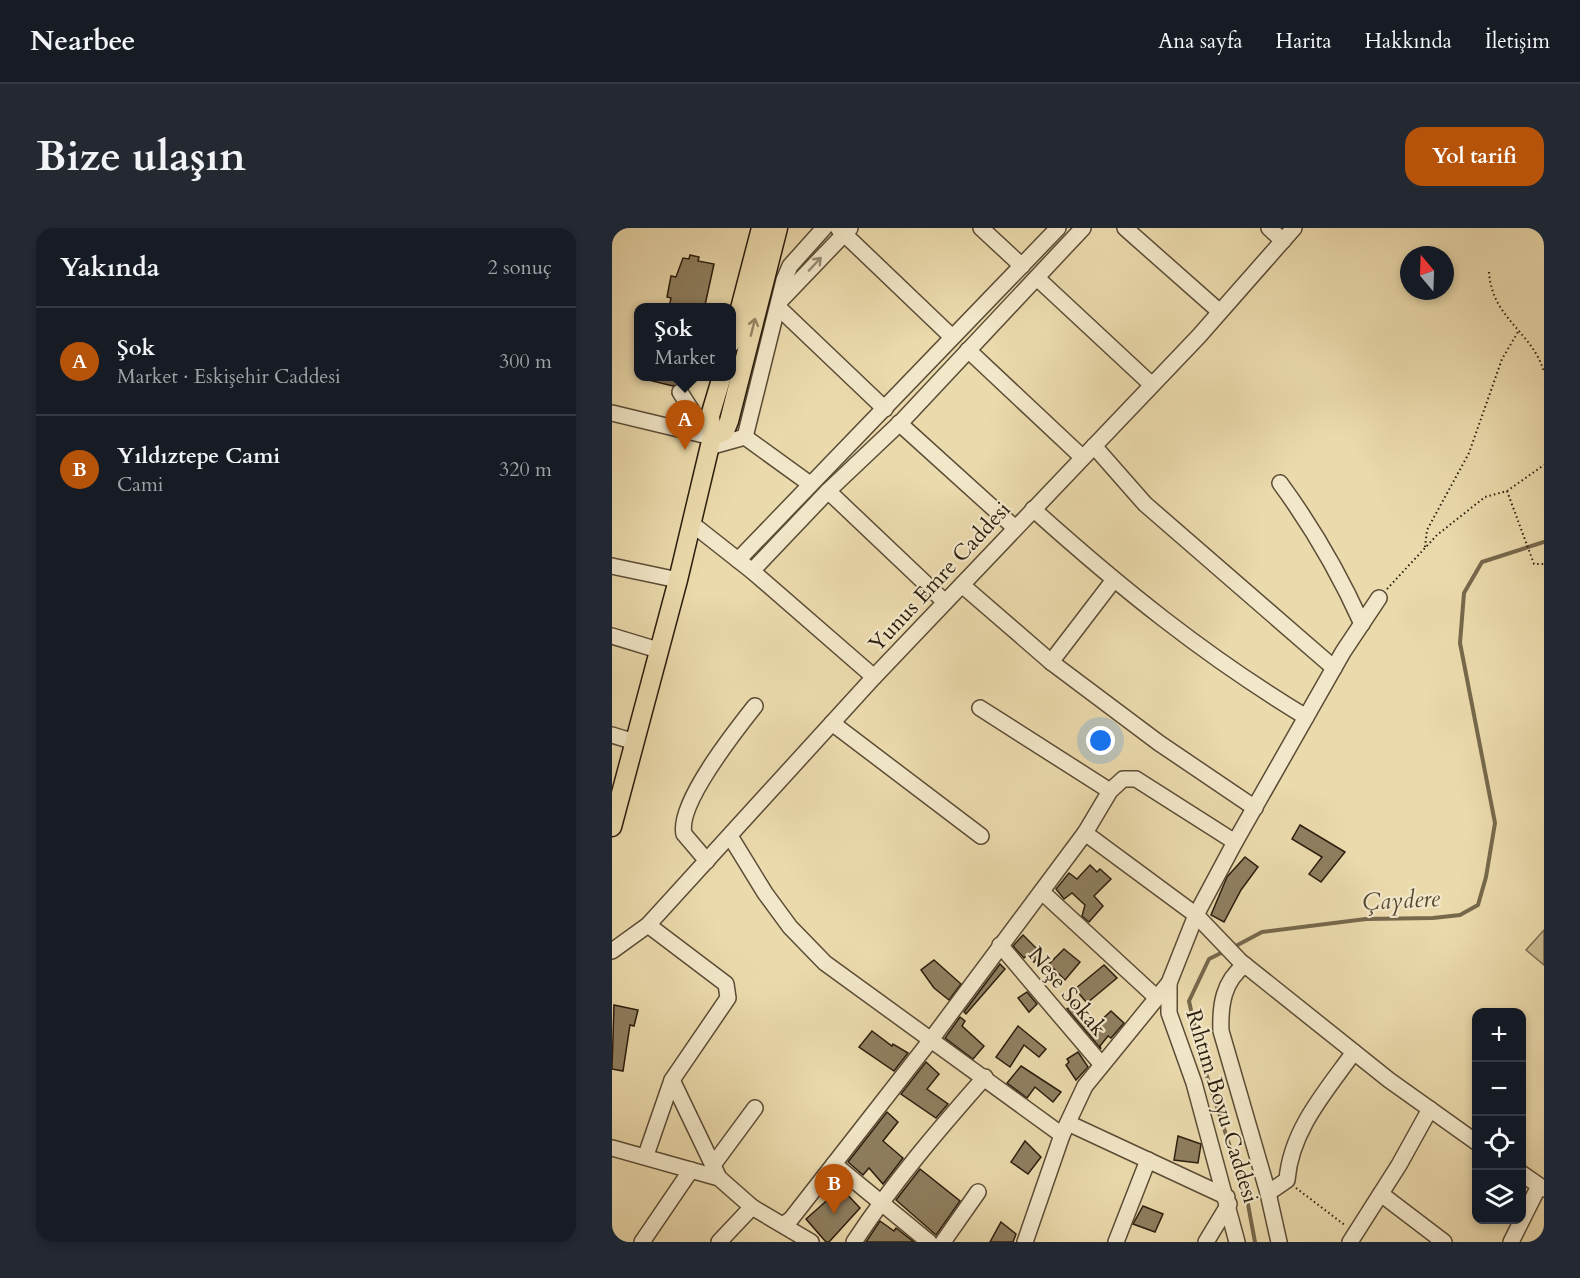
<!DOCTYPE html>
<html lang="tr">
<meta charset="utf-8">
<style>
:root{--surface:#171b24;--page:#242831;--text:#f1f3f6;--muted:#9ea1a6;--line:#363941;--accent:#b45309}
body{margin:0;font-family:Cardo,serif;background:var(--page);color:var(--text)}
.controls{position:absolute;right:18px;bottom:18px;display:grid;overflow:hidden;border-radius:12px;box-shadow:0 3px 9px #0003}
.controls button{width:54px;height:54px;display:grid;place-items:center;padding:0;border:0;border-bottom:2px solid var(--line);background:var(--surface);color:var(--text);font:30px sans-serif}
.compass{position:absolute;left:788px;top:18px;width:54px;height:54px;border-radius:50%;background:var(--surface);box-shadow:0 3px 9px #0003;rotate:341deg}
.you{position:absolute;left:489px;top:513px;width:21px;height:21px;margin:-15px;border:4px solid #fff;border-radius:50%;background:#1a73e8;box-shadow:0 0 0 9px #1a73e833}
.badge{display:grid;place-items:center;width:39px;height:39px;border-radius:50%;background:var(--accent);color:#fff;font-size:20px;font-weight:700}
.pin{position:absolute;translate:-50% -50px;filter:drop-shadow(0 2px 3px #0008)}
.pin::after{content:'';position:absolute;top:32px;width:21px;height:18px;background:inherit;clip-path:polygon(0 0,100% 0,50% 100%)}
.popup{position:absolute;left:22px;top:75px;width:102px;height:78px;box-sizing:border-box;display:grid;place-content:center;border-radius:12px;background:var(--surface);filter:drop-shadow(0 2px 4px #0005);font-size:20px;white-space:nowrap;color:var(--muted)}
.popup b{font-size:22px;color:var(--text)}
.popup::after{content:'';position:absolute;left:50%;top:100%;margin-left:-12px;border:12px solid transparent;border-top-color:var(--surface)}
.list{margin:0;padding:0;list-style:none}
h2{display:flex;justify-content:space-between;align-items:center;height:78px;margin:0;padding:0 24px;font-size:26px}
h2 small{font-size:20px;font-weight:400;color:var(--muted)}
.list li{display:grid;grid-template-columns:39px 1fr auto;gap:18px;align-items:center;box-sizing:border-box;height:108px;padding:0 24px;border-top:2px solid var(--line)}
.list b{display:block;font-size:22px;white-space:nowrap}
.list p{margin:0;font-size:20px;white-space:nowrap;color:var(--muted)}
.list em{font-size:20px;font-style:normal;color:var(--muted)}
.icon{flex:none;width:33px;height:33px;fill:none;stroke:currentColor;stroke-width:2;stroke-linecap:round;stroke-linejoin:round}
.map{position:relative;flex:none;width:932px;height:1014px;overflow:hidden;border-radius:18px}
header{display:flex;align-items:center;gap:36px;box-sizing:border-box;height:84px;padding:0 30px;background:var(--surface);border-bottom:2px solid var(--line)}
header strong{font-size:28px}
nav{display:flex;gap:33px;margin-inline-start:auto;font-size:21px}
.intro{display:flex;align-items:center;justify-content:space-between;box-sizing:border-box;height:144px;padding:0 36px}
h1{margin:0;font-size:42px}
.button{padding:15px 27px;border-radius:18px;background:var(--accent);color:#fff;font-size:21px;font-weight:700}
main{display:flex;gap:36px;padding:0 36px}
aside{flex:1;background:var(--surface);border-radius:18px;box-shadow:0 3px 9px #0003}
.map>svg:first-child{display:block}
.green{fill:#caba91;stroke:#7a6c50;stroke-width:1.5}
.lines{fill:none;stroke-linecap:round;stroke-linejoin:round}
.stream{stroke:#77684c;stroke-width:4}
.building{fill:#8f7f60;stroke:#2b1d0e;stroke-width:1.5}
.minor-tunnel{stroke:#c5b48c;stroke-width:15;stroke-dasharray:15 8;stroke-linecap:butt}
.minor-casing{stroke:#5b4c36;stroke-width:18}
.major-casing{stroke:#2b1d0e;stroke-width:21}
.path{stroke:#2b1d0e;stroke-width:2;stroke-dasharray:1.5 3;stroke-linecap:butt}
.minor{stroke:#f2e7c9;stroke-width:15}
.major{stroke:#ebdaac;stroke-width:18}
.oneway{stroke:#988c75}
.oneway2{stroke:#958565}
.labels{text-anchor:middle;stroke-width:4.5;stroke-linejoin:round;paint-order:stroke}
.street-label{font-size:22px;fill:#2b1d0e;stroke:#f2e7c9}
.water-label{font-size:24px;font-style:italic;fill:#574932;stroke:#f2e7c9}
</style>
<header>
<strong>Nearbee</strong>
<nav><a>Ana sayfa</a><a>Harita</a><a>Hakkında</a><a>İletişim</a></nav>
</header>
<div class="intro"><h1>Bize ulaşın</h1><a class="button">Yol tarifi</a></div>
<main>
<aside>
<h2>Yakında<small>2 sonuç</small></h2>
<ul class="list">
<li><span class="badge">A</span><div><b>Şok</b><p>Market · Eskişehir Caddesi</p></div><em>300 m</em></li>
<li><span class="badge">B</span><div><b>Yıldıztepe Cami</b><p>Cami</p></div><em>320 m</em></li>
</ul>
</aside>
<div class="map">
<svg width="932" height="1014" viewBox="0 0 932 1014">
<rect width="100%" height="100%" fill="#ebdaac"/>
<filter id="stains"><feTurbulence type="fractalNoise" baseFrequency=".00333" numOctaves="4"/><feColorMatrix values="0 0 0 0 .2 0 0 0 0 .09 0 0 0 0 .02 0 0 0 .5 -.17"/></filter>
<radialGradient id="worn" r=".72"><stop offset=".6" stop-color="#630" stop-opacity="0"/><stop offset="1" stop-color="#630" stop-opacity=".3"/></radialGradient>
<path class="green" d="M932,702V737L914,722Z"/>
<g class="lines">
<g class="stream">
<path d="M620,720L650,704L754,691L821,690L848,687L866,677L874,649L883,595L848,415L852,365L870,334L932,314"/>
<path d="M613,723L597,731L577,773L591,836L635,971L643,1014"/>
</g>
</g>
<g class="building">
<path d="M78,27L87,29L86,33L102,36L93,77L57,80L59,70L55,69L59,48L64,49L71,30L77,31Z"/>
<path d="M36,148H78L76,158L68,154L61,158L36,152Z"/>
<path d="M688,597L733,624L709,654L697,646L710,629L680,611Z"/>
<path d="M633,629L646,639L629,662L612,694L599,687L615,649Z"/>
<path d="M478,637L485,644L488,641L499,651L482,668L491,678L477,694L470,688L473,677L460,665L452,671L444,661L457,645L465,651Z"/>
<path d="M411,707L429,725L422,734L415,727L412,730L401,718Z"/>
<path d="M452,721L468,734L453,752L437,736Z"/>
<path d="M322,732L349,756L337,772L322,760L309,742Z"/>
<path d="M388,736L393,741L354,786L352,784Z"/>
<path d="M492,737L505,750L475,775L463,761Z"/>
<path d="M415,764L425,776L417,784L406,770Z"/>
<path d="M2,777L26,782L22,798L18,797L11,843L0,841Z"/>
<path d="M462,777L477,800L481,796L483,798L499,783L512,795L499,810L496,808L488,818L489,821L455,781Z"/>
<path d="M348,789L353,793L350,798L372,818L361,831L333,810Z"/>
<path d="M406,798L434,821L427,829L412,817L398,839L384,829Z"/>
<path d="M260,803L280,818L281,816L296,825L282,843L247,819Z"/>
<path d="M466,824L476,839L464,852L454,837L457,834L455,831Z"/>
<path d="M314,834L327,846L315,861L336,876L324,890L289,866Z"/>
<path d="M409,838L449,864L441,874L423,859L415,870L395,855Z"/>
<path d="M275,884L286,894L271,913L291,930L271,956L257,940L251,947L236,934Z"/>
<path d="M566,908L589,916L586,935L562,932Z"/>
<path d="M413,913L429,929L416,946L399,934Z"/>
<path d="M308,941L348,973L324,1007L284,972Z"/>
<path d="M229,960L248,980L217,1014H214L194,991Z"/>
<path d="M531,978L551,986L543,1004L521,996Z"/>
<path d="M268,993L282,1003L284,1000L302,1014H254Z"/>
<path d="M389,994L404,1006L401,1014H378Z"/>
</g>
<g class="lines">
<path class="minor-tunnel" d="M68,164L73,148"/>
<defs>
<g id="minor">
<path d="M226,0L340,109"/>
<path d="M369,0L410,38"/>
<path d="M513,0L608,84"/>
<path d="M657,0L671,13"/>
<path d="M425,50L540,157"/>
<path d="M169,72L238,0"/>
<path d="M167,80L273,181"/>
<path d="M356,122L470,229"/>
<path d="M68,164L92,202L100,209"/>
<path d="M0,185L100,209"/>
<path d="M287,195L402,299"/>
<path d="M133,209L172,52L178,38L212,0"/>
<path d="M482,218L533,276L722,440"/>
<path d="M97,219L133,209L198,256"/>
<path d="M668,255C701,300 727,345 750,396"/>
<path d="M216,263L333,374"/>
<path d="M421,281C509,360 593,428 694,489"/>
<path d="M79,295L140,343L262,449"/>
<path d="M126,332L446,0"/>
<path d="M0,338L66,352"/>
<path d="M140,343L216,263L291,192L471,0"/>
<path d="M350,357L439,434L547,515L643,580"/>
<path d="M0,408L46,422"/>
<path d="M439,434L501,353"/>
<path d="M368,480L498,563"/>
<path d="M220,495L369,608"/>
<path d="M0,507L23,514"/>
<path d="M473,605L584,687L628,733L777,852L864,914"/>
<path d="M118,608L153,665L178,699L213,735L450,907"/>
<path d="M95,633L72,606C65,576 124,502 143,478"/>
<path d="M430,664L545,770"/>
<path d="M388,717L490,837"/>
<path d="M0,723L36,697L262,449L587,108L682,0"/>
<path d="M633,737C611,753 608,778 609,803L656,965L667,1014"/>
<path d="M557,755V785L582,855L625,1014"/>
<path d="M60,852L107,950"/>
<path d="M456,895L615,969"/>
<path d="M0,920L107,950L140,979L199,1014"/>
<path d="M34,927L60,852L116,770L114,756L36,697"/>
<path d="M222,936L317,1014"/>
<path d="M101,937L143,880"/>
<path d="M909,945L932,961"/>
<path d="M656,965L675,952C679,902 714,863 742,824"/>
<path d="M769,966L832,1014"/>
<path d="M172,996L179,991L318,813L473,605L498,563L511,551H524L623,614"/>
<path d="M30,1014L79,942"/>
<path d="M107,1014L140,979"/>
<path d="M242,1014C281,955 326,902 373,849"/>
<path d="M331,1014L366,964"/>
<path d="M413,1014L450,907L473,858L557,755L584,687L623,614L731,424L767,370"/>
<path d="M504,1014L536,932"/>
<path d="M594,1014L617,976"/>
<path d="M738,1014L787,937L818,881"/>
<path d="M899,1014L927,958"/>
</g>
<g id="major">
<path d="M119,115L149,0"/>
<path d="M100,209L113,203L117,193L166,0"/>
<path d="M0,599L66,352L100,209L98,188L110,148"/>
</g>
</defs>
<use href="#minor" class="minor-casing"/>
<use href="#major" class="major-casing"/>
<g class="path">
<path d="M877,44C880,91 920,103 932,144"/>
<path d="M895,263L922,336H932"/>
<path d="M813,319L815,302L857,225L890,131L906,104"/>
<path d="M775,361L825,307L873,269L895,263L932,237"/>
<path d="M684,960L734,998"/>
</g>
<use href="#minor" class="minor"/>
<use href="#major" class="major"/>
</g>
<defs><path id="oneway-shaft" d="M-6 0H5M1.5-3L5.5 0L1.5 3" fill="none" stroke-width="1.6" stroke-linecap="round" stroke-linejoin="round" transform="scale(1.5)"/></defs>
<use class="oneway" href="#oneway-shaft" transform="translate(203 36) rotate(-47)"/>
<use class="oneway2" href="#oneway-shaft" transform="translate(141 99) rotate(-76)"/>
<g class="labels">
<g class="street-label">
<text transform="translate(327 348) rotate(-47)" y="8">Yunus Emre Caddesi</text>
<text transform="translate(456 763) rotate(50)" y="8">Neşe Sokak</text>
<text transform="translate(611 878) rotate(73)" y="8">Rıhtım Boyu Caddesi</text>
</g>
<g class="water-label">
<text transform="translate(789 672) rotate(-3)" y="8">Çaydere</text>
</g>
</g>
<rect width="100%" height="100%" filter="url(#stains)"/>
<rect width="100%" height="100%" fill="url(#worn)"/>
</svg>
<div class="controls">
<button>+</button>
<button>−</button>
<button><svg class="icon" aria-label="locate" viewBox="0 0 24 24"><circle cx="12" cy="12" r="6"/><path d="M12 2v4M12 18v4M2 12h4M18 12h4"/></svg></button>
<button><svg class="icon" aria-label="layers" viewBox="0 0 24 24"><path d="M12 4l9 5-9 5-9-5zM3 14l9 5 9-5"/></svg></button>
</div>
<svg class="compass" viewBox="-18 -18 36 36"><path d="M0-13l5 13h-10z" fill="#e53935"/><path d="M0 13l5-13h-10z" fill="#9ea1a6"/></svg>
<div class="you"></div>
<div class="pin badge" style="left:73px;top:222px">A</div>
<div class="popup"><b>Şok</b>Market</div>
<div class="pin badge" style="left:222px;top:986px">B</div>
</div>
</main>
